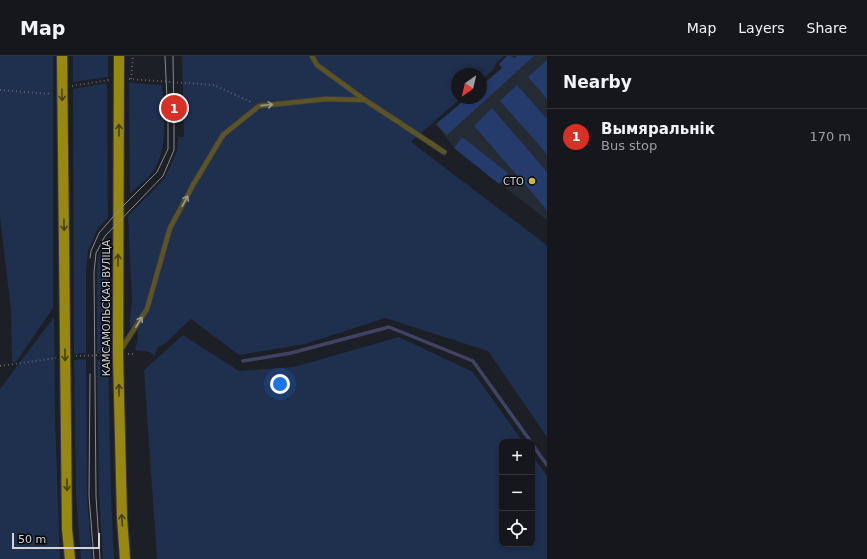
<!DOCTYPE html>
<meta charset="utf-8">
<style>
:root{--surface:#15171c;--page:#222429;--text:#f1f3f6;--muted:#9d9fa3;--line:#34363b;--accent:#d93025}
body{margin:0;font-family:"DejaVu Sans",sans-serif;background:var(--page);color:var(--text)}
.controls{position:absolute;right:12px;bottom:12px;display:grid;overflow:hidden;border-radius:8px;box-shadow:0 2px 6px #0003}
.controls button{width:36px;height:36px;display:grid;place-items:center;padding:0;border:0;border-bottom:1px solid var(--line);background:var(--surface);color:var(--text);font:20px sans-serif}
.compass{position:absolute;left:451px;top:12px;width:36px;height:36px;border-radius:50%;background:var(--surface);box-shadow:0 2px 6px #0003;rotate:214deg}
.scale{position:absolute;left:12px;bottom:10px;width:88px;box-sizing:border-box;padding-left:4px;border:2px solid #d2d4d8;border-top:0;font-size:11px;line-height:14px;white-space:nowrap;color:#d2d4d8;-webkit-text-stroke:3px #08090b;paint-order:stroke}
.you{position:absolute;left:280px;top:328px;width:14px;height:14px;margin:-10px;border:3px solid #fff;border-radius:50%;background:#1a73e8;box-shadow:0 0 0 6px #1a73e833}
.badge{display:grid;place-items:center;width:26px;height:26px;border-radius:50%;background:var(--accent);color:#fff;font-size:13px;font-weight:700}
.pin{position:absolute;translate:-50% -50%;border:2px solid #fff;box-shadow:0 1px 4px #0006}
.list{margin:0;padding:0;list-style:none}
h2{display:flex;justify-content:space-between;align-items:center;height:52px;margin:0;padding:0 16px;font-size:17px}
h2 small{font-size:13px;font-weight:400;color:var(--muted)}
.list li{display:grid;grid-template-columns:26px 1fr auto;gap:12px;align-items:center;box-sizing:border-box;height:56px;padding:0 16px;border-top:1px solid var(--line)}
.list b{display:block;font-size:15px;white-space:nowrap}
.list p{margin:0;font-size:13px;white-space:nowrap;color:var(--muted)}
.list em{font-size:13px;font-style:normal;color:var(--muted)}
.icon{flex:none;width:22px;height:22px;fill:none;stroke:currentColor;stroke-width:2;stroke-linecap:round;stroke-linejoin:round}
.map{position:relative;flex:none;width:547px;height:503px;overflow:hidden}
header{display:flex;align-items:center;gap:24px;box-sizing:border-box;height:56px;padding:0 20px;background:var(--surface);border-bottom:1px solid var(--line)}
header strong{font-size:19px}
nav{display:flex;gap:22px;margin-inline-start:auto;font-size:14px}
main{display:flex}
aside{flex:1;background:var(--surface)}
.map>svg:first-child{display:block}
.built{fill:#252b35}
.green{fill:#1f2f4e}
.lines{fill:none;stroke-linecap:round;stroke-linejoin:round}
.stream{stroke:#3f4464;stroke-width:3.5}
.building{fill:#243b6b}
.service-casing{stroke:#393c42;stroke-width:6}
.primary-casing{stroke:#393c42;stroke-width:12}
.path{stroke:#5f6166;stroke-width:2;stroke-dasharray:1 3;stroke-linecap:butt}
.service{stroke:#5c5425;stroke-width:4.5}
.primary{stroke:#998810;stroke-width:10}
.tram{stroke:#878a8f;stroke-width:1}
.oneway{stroke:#49420d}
.oneway2{stroke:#9d9a87}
.poi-dot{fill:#cdb938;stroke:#08090b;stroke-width:1.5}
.labels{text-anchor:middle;stroke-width:3;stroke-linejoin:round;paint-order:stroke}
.poi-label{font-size:10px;fill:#d2d4d8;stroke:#08090b;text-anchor:end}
.street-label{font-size:10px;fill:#d2d4d8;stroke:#08090b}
</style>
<header>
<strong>Map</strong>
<nav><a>Map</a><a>Layers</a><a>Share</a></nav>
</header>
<main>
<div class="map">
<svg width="547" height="503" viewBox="0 0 547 503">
<rect width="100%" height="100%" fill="#1c1f25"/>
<path class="built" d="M507,0H512L514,2L517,0H547V164L454,92L436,68L467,42H481V30L502,12L499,8Z"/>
<g class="green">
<path d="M0,0H53V252L16,306H12L11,255L0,161Z"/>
<path d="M73,0H108V21L73,26Z"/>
<path d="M182,0H504L496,7L494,13L481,25V18H457V42H461L411,86L544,187L547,190V381L488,295L385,262L305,288L239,299L191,263L172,281L166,287L158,291L154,300L150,296L135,294L138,282L137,268L130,271V263L132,244L128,160L165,122L177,95L178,81H184Z"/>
<path d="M107,27L108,161L97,174L88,195L86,216V297L74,298L73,33Z"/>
<path d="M129,27L162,29C164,57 169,89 154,114C150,121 136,132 130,138Z"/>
<path d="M108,181V297H97V216L99,198Z"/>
<path d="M54,261L55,360L60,503H0V333Z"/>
<path d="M183,279L239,315L294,311L399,281L473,316L523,386H502V488H532V399L547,420V503H157L144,314Z"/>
<path d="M86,303L87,440L92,503H81L76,441L74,304Z"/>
<path d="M108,303L111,439L114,503H103L99,440L97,304Z"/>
</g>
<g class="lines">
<g class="stream">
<path d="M243,305L291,297L389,271L473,305L531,386"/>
<path d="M532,388L547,409"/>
</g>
</g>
<g class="building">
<path d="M507,0H512L514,2L517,0H534L447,79L436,68L467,42H481V30L502,12L499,8Z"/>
<path d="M547,4V43L528,21Z"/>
<path d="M517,29L547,63V98L500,45Z"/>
<path d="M492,52L547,116V154L474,70Z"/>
<path d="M462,81L508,117L499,128L454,92Z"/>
</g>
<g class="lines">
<defs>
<g id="service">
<path d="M312,0L317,9L365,44L444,96"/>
<path d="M120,295L147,253L170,172L193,129L223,79L259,50L326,43L365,44"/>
</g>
<g id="primary">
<path d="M62,0L67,473L70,503"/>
<path d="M119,0L118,299L122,461L125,503"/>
</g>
</defs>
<use href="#service" class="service-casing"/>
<use href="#primary" class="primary-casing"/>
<g class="path">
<path d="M129,23L214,29L251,46"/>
<path d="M131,23L133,0"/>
<path d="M72,30L109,24"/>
<path d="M0,34L51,38"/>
<path d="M128,298H135"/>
<path d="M76,300L107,299"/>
<path d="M0,310L56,302"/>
</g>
<use href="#service" class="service"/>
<use href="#primary" class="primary"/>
<g class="tram">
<path d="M90,202L91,195L99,177L119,154L157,116L168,93V64L165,0"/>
<path d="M90,318L89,440L94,503"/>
<path d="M100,503L96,440L94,216L96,197L105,180L163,120L174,94V65L173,0"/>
</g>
</g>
<defs><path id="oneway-shaft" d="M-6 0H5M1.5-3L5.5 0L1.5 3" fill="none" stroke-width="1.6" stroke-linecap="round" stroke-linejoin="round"/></defs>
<g class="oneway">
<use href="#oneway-shaft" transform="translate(62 39) rotate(89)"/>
<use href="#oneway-shaft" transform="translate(119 74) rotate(-90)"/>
<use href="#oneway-shaft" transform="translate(64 169) rotate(89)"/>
<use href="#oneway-shaft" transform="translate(118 204) rotate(-90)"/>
<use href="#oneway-shaft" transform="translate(65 299) rotate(89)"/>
<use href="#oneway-shaft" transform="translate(119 334) rotate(-91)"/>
<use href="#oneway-shaft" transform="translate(67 429) rotate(89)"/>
<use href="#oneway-shaft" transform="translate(122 464) rotate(-94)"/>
</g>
<g class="oneway2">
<use href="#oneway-shaft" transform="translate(267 49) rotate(-6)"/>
<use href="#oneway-shaft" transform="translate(185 145) rotate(-62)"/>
<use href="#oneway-shaft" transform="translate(139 266) rotate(-58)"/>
</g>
<circle class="poi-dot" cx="532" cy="125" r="4"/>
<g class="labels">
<g class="poi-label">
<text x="524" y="129">СТО</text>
</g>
<g class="street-label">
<text transform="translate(106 252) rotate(-90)" y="4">КАМСАМОЛЬСКАЯ ВУЛІЦА</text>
</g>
</g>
</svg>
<div class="controls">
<button>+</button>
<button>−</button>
<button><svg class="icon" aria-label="locate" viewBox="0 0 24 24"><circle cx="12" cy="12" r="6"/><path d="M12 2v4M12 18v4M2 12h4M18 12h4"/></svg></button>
</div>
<svg class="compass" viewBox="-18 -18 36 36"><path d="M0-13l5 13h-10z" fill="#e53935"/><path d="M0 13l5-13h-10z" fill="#9d9fa3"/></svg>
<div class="scale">50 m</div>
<div class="you"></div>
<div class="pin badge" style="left:174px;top:52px">1</div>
</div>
<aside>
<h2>Nearby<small></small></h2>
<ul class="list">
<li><span class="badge">1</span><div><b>Вымяральнік</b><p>Bus stop</p></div><em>170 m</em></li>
</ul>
</aside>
</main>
